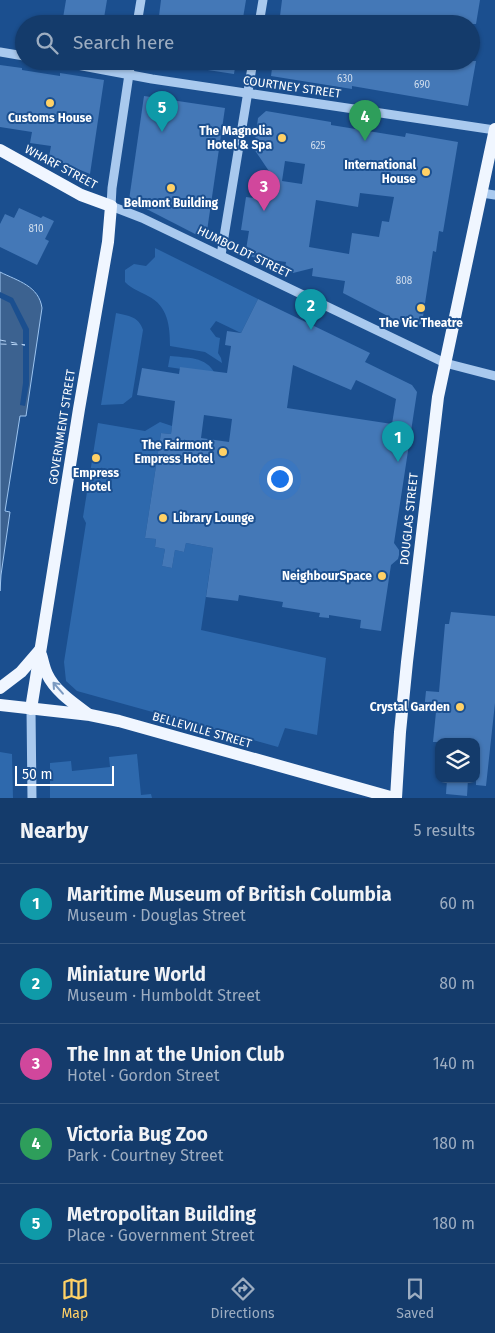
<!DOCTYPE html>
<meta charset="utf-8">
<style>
:root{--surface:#143b6b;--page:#214673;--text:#f1f3f6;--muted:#9dadc1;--line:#33557e;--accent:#ffd166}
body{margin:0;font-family:"Fira Sans",sans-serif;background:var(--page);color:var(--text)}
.controls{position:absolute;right:15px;bottom:15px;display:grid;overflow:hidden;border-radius:10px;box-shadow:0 1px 4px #0004}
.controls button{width:45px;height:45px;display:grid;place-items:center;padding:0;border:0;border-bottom:1px solid var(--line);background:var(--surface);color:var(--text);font:25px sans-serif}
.scale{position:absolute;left:15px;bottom:12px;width:99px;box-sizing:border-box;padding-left:5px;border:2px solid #fff;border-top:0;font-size:14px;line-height:18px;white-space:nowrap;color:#fff;-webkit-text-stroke:4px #1b4f8f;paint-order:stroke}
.you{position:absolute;left:279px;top:478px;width:18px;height:18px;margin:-12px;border:4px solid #fff;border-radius:50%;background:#1a73e8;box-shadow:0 0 0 8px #1a73e833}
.badge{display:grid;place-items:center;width:32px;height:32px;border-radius:50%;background:var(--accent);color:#fff;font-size:16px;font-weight:700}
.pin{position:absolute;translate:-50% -41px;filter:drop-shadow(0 1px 2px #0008)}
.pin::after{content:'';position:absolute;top:26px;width:18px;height:15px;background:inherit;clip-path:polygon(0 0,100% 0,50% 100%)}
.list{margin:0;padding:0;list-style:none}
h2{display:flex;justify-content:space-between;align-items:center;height:65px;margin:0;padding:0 20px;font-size:21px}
h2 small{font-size:16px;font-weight:400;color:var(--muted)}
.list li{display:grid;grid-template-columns:32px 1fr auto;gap:15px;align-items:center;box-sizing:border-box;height:80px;padding:0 20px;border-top:1px solid var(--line)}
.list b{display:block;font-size:19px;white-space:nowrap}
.list p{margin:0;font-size:16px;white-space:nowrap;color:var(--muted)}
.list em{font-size:16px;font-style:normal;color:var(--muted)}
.icon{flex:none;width:28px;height:28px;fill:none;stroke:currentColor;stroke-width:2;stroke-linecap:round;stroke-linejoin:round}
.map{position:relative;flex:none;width:495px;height:798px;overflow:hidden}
.search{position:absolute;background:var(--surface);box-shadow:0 1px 4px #0004;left:15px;right:15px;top:15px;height:55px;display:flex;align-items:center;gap:12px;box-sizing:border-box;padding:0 18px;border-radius:28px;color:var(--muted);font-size:19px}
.sheet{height:465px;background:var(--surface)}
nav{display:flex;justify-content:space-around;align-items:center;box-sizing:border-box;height:70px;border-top:1px solid var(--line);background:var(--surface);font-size:14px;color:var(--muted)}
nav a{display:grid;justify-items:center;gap:2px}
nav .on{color:var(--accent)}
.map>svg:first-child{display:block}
.green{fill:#2e69ad}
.water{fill:#3c6290;stroke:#9cc4f0}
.pier{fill:#1b4f8f}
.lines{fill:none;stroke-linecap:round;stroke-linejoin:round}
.ferry{stroke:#b5d3f5;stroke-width:1;stroke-dasharray:6 5;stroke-linecap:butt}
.building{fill:#4478b7;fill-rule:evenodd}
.minor{stroke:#a9c9ee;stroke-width:9}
.major{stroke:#f0f6ff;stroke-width:12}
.oneway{stroke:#7b9ac1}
.poi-dot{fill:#ffd166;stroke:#1b4f8f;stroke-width:2}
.labels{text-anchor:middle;stroke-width:4;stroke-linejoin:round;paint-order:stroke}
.number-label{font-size:10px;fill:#d0dded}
.street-label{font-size:12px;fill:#fff;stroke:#1b4f8f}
.poi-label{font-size:12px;font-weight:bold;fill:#fff;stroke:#1b4f8f;text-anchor:end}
</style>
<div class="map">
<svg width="495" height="798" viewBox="0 0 495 798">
<rect width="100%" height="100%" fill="#1b4f8f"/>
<g class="green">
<path d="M155,248L258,299L241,333L216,321L210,329L216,337L220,338L218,353L221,358L222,363L205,352L170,346C170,326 168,306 148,296C139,291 132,289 125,282V270L134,264L146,266L155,257Z"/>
<path d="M116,313C129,316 138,316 143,330L132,397L123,404L101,405Z"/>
<path d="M170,356C186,358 207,356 215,374L168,367Z"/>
<path d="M160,422L172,426L171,434L161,433L145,538L156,539L155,547L165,549L162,566L172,568L175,550L184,552L186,543L213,548L201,630L326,658L317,735L285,728L278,747L77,691L66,681L64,662L86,523L83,517L98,423L145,431Z"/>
<path d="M0,752L12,754L13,798H0Z"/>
<path d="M137,754L141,795L151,794L152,798H50V763L71,761L72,771L110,767L109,757Z"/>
</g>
<path class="water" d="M0,272C18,281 39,286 42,308L26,416H20L5,511L10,512L1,575L0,591Z"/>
<path class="pier" d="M0,292L13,298L29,329V384L25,406L20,405L23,383V330L10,303L0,298Z"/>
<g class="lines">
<path class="ferry" d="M0,340L25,345L0,344"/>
</g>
<g class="building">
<path d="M66,0H107L103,24H62Z"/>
<path d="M161,0H246L242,24H158Z"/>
<path d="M282,0H480L476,24H279Z"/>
<path d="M188,61H236L234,74L188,67Z"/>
<path d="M273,61H476L468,106L352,86V89L271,76Z"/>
<path d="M0,65L22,68V70L60,76V73L104,80L90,174L49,157L51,146L30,143L32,132L0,127Z"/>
<path d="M144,96L225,108L207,231L206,234L203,236H199L129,200Z"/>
<path d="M266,111L331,122V125L405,137L406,133L458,142L443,232L439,231L436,252L433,251L422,323L413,329L343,293L345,281L312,276L313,268L293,273L285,269L286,262L245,256L249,231L241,230L246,197L254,198L257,177L275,180L254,149L258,118ZM285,161L305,164L302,184L282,181ZM360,193L394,197L389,222L382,221L379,237L352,233L349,254L309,247L316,200L358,207Z"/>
<path d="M19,208L41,218L43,216L54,221L45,239L49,241L37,265L0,247V224L5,214L14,218Z"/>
<path d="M258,299L370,353L365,362L412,385L417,392L394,543L399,550V555L398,559L391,565L381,631L360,628L361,620L329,615V618L319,617L320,613L282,607L283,602L239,595L238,601L206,597L213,548L186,543L184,552L175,550L172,568L162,566L165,549L155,547L156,539L145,538L161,433L171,434L175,401L137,395L142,368L179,374L180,367L227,373L231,346L225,345L227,331L241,333ZM293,365L351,390L356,380L396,399L392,424L287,408ZM204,415L232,419L229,442L201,438Z"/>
<path d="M451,612L495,616V703L486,786L476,785V742H433L436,712L424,711L426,691L439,692L445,624H449Z"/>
<path d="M447,779H468L467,796L446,794Z"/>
</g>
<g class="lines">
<g class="minor">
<path d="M137,24L141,0"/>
<path d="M259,24L263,0"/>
<path d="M0,52L24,56"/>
<path d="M56,61L152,79L495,130"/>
<path d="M131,61L112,188L111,206L142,218L445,363L495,376"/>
<path d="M482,193L495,195"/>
<path d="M221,255L253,61"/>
<path d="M31,709L32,798"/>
</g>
<g class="major">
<path d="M0,150L81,195L111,206L108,242L79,409L31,709"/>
<path d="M41,655C43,661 44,668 47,674C55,691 73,703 88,714"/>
<path d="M0,688L21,672L40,650"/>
<path d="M0,705L90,715L119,721L394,798"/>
<path d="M396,798L400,732L407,662L438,397L495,129"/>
</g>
</g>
<defs><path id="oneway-shaft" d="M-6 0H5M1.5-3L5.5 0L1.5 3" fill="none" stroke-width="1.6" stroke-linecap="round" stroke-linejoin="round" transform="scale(1.25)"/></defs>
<use class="oneway" href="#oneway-shaft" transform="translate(58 688) rotate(-131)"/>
<g class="poi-dot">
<circle cx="50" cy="103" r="5"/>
<circle cx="282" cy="138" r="5"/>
<circle cx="426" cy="172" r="5"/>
<circle cx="171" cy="188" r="5"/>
<circle cx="421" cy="308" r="5"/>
<circle cx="223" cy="452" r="5"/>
<circle cx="96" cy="458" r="5"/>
<circle cx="163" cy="518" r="5"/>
<circle cx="382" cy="576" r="5"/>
<circle cx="460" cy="707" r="5"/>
</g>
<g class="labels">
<g class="number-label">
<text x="345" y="82">630</text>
<text x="422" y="88">690</text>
<text x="318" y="149">625</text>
<text x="36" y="232">810</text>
<text x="404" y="284">808</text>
</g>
<g class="street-label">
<text transform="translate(292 87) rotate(8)" y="4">COURTNEY STREET</text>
<text transform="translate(61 167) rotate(28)" y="4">WHARF STREET</text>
<text transform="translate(244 252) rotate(26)" y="4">HUMBOLDT STREET</text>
<text transform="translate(62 427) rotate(-81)" y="4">GOVERNMENT STREET</text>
<text transform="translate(409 519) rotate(-84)" y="4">DOUGLAS STREET</text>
<text transform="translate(202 730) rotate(16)" y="4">BELLEVILLE STREET</text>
</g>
<g class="poi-label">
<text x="50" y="122" text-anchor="middle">Customs House</text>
<text x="272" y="135">The Magnolia<tspan x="272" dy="14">Hotel &amp; Spa</tspan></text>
<text x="416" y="169">International<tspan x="416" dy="14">House</tspan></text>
<text x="171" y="207" text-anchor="middle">Belmont Building</text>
<text x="421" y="327" text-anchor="middle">The Vic Theatre</text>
<text x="213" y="449">The Fairmont<tspan x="213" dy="14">Empress Hotel</tspan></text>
<text x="96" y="477" text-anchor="middle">Empress<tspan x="96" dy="14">Hotel</tspan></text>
<text x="173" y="522" text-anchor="start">Library Lounge</text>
<text x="372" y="580">NeighbourSpace</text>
<text x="450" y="711">Crystal Garden</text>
</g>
</g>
</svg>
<div class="controls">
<button><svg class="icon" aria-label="layers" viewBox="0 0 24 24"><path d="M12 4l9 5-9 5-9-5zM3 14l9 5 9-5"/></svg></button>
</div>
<div class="scale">50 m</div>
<div class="you"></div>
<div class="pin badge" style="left:398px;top:462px;background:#0f9aa8">1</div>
<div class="pin badge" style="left:311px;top:330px;background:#0f9aa8">2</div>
<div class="pin badge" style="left:264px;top:211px;background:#d1479c">3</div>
<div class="pin badge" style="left:365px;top:141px;background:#2e9e5b">4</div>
<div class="pin badge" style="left:162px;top:132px;background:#0f9aa8">5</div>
<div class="search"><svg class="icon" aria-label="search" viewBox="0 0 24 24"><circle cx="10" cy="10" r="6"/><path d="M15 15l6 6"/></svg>Search here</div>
</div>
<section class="sheet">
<h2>Nearby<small>5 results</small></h2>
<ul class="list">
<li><span class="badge" style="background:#0f9aa8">1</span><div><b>Maritime Museum of British Columbia</b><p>Museum · Douglas Street</p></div><em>60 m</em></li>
<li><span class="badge" style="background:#0f9aa8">2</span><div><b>Miniature World</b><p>Museum · Humboldt Street</p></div><em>80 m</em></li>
<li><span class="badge" style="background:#d1479c">3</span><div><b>The Inn at the Union Club</b><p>Hotel · Gordon Street</p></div><em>140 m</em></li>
<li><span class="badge" style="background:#2e9e5b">4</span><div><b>Victoria Bug Zoo</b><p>Park · Courtney Street</p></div><em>180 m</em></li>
<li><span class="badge" style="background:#0f9aa8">5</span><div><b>Metropolitan Building</b><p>Place · Government Street</p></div><em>180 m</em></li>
</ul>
</section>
<nav>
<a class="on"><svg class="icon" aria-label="map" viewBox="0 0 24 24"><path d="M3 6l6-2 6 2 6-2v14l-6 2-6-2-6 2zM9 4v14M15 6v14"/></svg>Map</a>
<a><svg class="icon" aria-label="directions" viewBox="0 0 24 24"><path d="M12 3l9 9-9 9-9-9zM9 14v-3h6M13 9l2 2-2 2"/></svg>Directions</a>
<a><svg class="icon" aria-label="saved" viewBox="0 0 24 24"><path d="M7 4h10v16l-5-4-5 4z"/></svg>Saved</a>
</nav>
